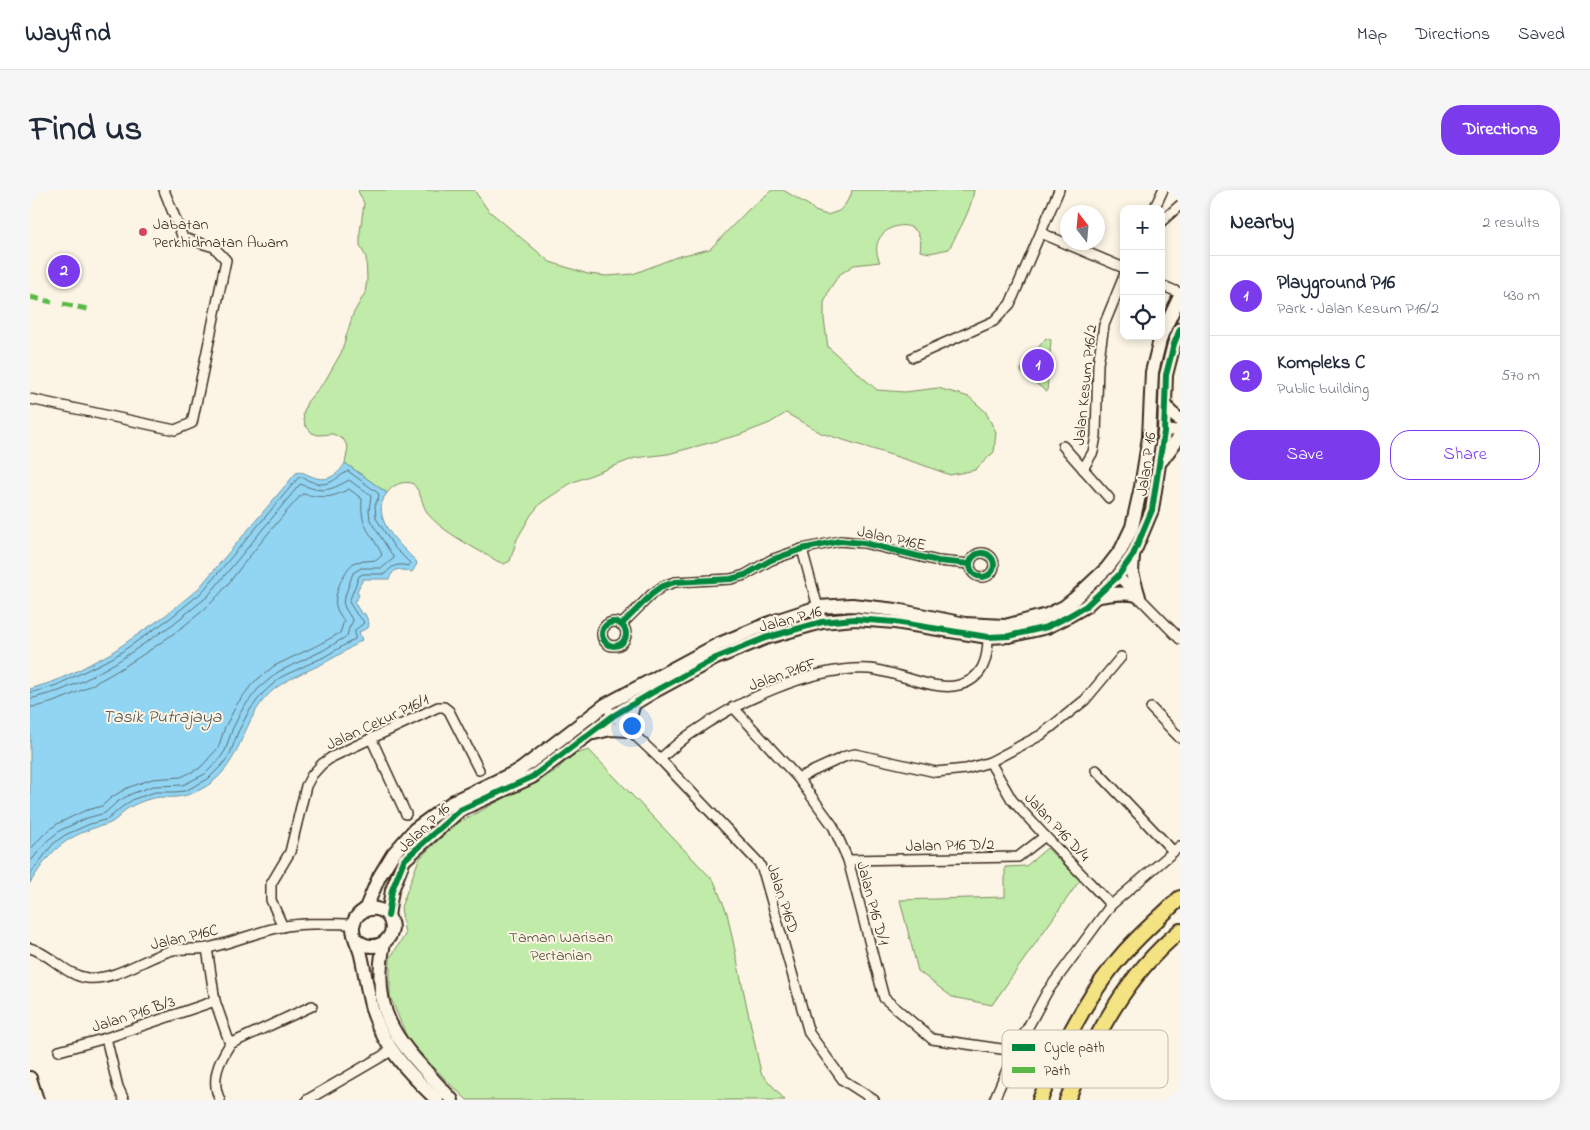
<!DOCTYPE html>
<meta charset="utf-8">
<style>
:root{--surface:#fff;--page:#f6f6f7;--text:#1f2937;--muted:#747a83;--line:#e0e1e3;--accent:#7c3aed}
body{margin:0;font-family:"Indie Flower",sans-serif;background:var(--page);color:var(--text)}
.controls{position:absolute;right:15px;top:15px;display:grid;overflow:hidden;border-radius:10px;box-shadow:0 2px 8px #0003}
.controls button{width:45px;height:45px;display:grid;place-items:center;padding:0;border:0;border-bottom:1px solid var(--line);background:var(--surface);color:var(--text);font:25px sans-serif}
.compass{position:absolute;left:1030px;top:15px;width:45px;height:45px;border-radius:50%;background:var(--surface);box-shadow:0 2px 8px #0003;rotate:344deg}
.you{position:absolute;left:601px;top:535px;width:18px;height:18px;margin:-12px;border:4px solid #fff;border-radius:50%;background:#1a73e8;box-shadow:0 0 0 8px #1a73e833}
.badge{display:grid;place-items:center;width:32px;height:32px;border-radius:50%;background:var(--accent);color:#fff;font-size:16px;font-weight:700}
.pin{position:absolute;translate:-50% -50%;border:2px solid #fff;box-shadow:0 1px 5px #0006}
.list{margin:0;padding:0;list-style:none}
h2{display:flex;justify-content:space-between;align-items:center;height:65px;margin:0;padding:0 20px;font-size:21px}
h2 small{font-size:16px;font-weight:400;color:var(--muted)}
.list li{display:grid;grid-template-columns:32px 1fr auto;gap:15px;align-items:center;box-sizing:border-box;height:80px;padding:0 20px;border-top:1px solid var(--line)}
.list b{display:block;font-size:19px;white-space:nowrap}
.list p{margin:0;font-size:16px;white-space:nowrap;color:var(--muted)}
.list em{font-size:16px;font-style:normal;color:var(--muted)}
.actions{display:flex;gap:10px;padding:15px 20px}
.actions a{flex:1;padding:11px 0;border:1px solid var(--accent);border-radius:20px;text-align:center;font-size:18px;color:var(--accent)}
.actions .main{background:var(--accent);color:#fff}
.icon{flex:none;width:28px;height:28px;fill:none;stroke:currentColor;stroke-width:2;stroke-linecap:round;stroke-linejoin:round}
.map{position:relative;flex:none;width:1150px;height:910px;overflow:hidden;border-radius:20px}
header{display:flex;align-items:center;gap:30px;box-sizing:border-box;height:70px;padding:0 25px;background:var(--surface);border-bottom:1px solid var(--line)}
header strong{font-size:24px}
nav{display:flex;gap:28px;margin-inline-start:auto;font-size:18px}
.intro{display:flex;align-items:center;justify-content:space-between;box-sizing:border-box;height:120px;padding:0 30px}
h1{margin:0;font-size:35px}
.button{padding:12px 22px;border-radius:20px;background:var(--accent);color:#fff;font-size:18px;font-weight:700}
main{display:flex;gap:30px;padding:0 30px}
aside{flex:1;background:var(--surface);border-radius:20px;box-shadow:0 2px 8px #0003}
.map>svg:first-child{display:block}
.green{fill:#c0eba8;stroke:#7e8a63}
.water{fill:#91d5f3;stroke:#6f919e}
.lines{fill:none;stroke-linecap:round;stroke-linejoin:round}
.shore{stroke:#5d6e73;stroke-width:1}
.street-casing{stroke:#3b2a1e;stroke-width:12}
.secondary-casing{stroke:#3b2a1e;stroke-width:16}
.primary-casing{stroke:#3b2a1e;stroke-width:18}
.street{stroke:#fcf5e5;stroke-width:9}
.secondary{stroke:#fcf5e5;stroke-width:12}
.primary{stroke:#f4e382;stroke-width:14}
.quiet{stroke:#58b947;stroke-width:5;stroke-dasharray:10 5;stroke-linecap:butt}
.cycleway-casing{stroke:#fcf5e5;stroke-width:9}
.cycleway{stroke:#00873e;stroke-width:6}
.poi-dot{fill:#d1495b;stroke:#fcf5e5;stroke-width:2}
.labels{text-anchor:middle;stroke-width:4;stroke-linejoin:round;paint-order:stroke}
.poi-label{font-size:16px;fill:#3b2a1e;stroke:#fcf5e5;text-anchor:start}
.street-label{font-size:16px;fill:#3b2a1e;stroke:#fcf5e5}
.park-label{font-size:16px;fill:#56513a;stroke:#fcf5e5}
.water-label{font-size:18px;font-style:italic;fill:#505553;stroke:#fcf5e5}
.key{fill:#fcf5e5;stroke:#c2b8a9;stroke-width:1}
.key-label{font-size:14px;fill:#3b2a1e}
</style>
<header>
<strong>Wayfind</strong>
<nav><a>Map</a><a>Directions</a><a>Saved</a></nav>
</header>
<div class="intro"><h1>Find us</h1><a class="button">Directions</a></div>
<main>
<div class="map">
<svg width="1150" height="910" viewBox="0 0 1150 910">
<rect width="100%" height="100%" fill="#fcf5e5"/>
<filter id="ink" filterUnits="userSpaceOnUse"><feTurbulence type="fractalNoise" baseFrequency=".02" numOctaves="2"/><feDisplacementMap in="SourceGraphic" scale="10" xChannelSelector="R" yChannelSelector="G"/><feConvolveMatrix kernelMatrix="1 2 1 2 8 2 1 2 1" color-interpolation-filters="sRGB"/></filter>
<g filter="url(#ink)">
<g class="green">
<path d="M329,0H444L458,20L520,72L558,84L577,86L603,84L649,66L680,59L719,19L742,0H753L780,16L785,21L797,25L809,21L814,16L821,5L822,0H944C941,21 929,40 919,59L900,63L890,61C898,18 831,35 850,72L824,75L809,85L799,100L794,113V129L798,157L847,200L875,202L908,198L939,207L955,221L966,242L964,262L945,280L920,285L890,274L791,243L756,223L740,233L709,245L638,264L605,268L541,293L511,313L501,325L487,349L480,371L474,374L467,371C448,360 411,341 398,324C391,314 392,302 382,293C371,291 363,295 357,303L315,273L318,258L314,250L303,244L288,245L282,243L275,235L273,224L277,212L295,191L311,163L323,124L335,103L337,89L336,67L330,56V42L334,13L328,1Z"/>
<path d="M1016,148L1021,150L1017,202L991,182V179Z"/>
<path d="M559,560L684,691L697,723L731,883L755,910H437L417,891L378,850L360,806V768L375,745L371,717L389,669L424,635L527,580L541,565Z"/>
<path d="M1017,658L1050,690L962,815L922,807L888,781L870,710L975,707V677L996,676Z"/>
</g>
<path class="water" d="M315,273L357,303C338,327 370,355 386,371L387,374L382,382C369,380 366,375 359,389H333L327,401L329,406L324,412L331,423L335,424L339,433L338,438L329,442L332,450C320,458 309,465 296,472C275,483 252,489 235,508C212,535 210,572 181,593C172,600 158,606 146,607C139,608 131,606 124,608C114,610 101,615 93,622C90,626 87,629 82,632C76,636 68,636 61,639C29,651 18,665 0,693V499L25,491L47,481L81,463L136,425L168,399L266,283C273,281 275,284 281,286C296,293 308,286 315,273Z"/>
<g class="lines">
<g class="shore">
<path d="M0,503L27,495L84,467L139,429L171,403L269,287C274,287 276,290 280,291C298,299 304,289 318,281L348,303L349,306L345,315L346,328L364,357L380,373L378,376C367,373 362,376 355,384H333L329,386L319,412L327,425L332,429L334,433L325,440V449L294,467L251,487L233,503L219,521L208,542L200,564L192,575L178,589L155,601L145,602H125L104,609L92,617L78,629L60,634L35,645L23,654L0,684"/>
<path d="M0,509L29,501L53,491L87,472L143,434L177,407L270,294C274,295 277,297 281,298C297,303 306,297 319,290L341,306L339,320L340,330L364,368L352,378H331L323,383L313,412L315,418L323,431L319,438L317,446L292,461L248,482L228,499L213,518L202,540L195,561L188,571L175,584L153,595L123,596L101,604L87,612L75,623L57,628L31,640L18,650L0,672"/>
<path d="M0,517C43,516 151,443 182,412C193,401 202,389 211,377C231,352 251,327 272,304C294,307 297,310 319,299L332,309C330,340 341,340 352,365L347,370L325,372C315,378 303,404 306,416C307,421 311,426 314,431L310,443L288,455L244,476L223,493L207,514L195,537L188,558L170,578L151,587L122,589L97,598L82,607L72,616L54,621L27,634L14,644L0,660"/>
</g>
<defs>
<g id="street">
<path d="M1124,19L1133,0"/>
<path d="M1131,32L1150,15"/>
<path d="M1011,43L1094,78"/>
<path d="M1131,95L1150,103"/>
<path d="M883,167L964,131L980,114L1029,0"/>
<path d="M0,209L145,240L162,233L196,70L184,57L153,48L134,0"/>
<path d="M1134,242L1150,239"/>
<path d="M1033,256L1079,308"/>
<path d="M1053,279L1063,262L1066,246L1068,174L1074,135L1094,86"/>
<path d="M772,359L792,432"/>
<circle cx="952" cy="375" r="12"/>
<path d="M1088,386L1150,449"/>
<circle cx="584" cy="444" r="12"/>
<path d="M591,435L622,404L633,396L645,392L701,389L715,385L741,370L772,359L810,351L834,353L908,371L940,374"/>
<path d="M703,517L768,588L803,636L818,670L854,808L902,849L985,861"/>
<path d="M1121,518L1150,548"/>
<path d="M580,522L630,569L729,673L734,684L779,843L813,890L844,910"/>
<path d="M341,548L376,624"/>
<path d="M630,569C639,561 649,552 659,545C706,512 781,476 839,479C866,481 903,502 929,495C953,489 958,469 958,447"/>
<path d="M960,572L982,610L1015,646L1081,715"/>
<path d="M1066,580L1143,661"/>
<path d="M768,588L816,566L825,564L906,582L936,579L960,572L1011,545L1055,510L1091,467"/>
<path d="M818,670L988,667L1015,646"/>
<path d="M253,737L241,710V694L260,662L276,596L282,585L292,574L302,567L408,517H414L419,521L449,580"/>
<path d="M0,758C21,764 35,785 57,788C85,791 116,767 143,760C154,758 166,760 178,758C202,753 226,742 251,737C274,732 300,734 323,734"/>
<path d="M177,758L185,811L200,854C189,871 180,890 190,910"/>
<path d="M76,848L88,897L94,910"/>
<path d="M200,854L282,816"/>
<path d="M29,861L76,848L185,811"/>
<path d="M277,910L361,861"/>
<path d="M964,910L985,861L1017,802L1081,715L1150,656"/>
</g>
<g id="secondary">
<path d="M1131,146L1150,106"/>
<path d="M1135,214L1140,222L1150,230"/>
<path d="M1132,270L1150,246"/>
<path d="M1103,365L1102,383L1109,407"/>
<path d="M1065,407C1080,404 1093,402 1107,405"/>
<path d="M564,543L581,539L598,540L599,530L604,513"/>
<path d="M335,720L349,687L363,664L385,639L424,611L490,580L575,515L687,455L742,432L788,417L822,415L866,420L935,434L975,436L1017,425L1034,417L1044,409L1077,378L1091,360L1102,337L1111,297L1119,247L1122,182L1131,146"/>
<path d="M358,726L362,700L374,670L430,620L502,587L583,526L625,501L686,468L735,448L792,432L825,429L865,432L958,447L979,446L1017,437L1035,428L1056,416L1088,386L1103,365L1122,320L1134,242L1136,185L1144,154L1150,139"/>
<path d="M327,750C346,767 373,745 357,725C353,720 346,718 340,719C331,720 324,727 323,736C322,746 329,756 331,765C336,785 337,806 344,825C356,860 381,885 407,910"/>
<path d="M354,753C338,831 375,857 422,910"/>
<path d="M0,888L7,910"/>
</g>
<g id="primary">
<path d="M1010,910C1028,864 1052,815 1083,776C1102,751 1127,730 1150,708"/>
<path d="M1037,910C1064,848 1096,785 1150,741"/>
</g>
</defs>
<use href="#street" class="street-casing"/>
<use href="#secondary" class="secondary-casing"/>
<use href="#primary" class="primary-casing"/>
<use href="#street" class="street"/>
<use href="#secondary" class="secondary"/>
<use href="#primary" class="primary"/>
<g class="quiet">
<path d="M0,107L22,112"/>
<path d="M33,114L62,120"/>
</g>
<defs>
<g id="cycleway">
<circle cx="952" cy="375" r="12"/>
<circle cx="584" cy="444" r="12"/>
<path d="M591,435L622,404L633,396L645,392L701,389L715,385L741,370L772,359L810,351L834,353L908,371L940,374"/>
<path d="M358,726L362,700L374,670L430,620L502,587L583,526L625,501L686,468L735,448L792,432L825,429L865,432L958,447L979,446L1017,437L1035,428L1056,416L1088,386L1103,365L1122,320L1134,242L1136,185L1144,154L1150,139"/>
</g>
</defs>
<use href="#cycleway" class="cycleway-casing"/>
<use href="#cycleway" class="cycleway"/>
</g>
</g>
<circle class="poi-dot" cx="113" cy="42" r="5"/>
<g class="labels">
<g class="poi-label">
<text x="123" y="39">Jabatan<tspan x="123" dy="18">Perkhidmatan Awam</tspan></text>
</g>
<g class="street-label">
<text transform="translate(1054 195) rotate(-84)" y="6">Jalan Kesum P16/2</text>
<text transform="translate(1115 274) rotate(-82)" y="6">Jalan P 16</text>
<text transform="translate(862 347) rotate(12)" y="6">Jalan P16E</text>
<text transform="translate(760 428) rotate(-15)" y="6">Jalan P 16</text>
<text transform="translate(752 483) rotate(-20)" y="6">Jalan P16F</text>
<text transform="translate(347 531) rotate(-25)" y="6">Jalan Cekur P16/1</text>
<text transform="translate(1028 636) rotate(47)" y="6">Jalan P16 D/4</text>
<text transform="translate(393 637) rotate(-43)" y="6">Jalan P 16</text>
<text transform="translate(920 654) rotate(-1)" y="6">Jalan P16 D/2</text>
<text transform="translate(754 708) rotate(72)" y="6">Jalan P16D</text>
<text transform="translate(844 713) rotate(75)" y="6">Jalan P16 D/1</text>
<text transform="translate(154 746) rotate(-13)" y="6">Jalan P16C</text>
<text transform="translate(103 823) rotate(-18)" y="6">Jalan P16 B/3</text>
</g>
<g class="park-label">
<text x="531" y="752">Taman Warisan<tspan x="531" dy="18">Pertanian</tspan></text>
</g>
<g class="water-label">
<text x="132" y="532">Tasik Putrajaya</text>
</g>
</g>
<rect x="972" y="840" width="166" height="58" rx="8" class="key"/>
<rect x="982" y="854" width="23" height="7" fill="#00873e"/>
<rect x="982" y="877" width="23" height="6" fill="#58b947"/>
<g class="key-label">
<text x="1014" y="862">Cycle path</text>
<text x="1014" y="885">Path</text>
</g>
</svg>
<div class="controls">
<button>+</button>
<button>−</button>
<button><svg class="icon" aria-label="locate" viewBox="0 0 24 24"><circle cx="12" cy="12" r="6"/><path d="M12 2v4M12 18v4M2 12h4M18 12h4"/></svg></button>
</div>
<svg class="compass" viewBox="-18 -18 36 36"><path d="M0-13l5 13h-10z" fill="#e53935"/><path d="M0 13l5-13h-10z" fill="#747a83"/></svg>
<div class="you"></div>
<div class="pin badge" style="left:1008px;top:175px">1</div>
<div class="pin badge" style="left:34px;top:81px">2</div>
</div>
<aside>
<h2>Nearby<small>2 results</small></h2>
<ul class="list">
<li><span class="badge">1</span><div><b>Playground P16</b><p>Park · Jalan Kesum P16/2</p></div><em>430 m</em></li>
<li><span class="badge">2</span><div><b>Kompleks C</b><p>Public building</p></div><em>570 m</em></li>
</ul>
<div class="actions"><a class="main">Save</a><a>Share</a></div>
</aside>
</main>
